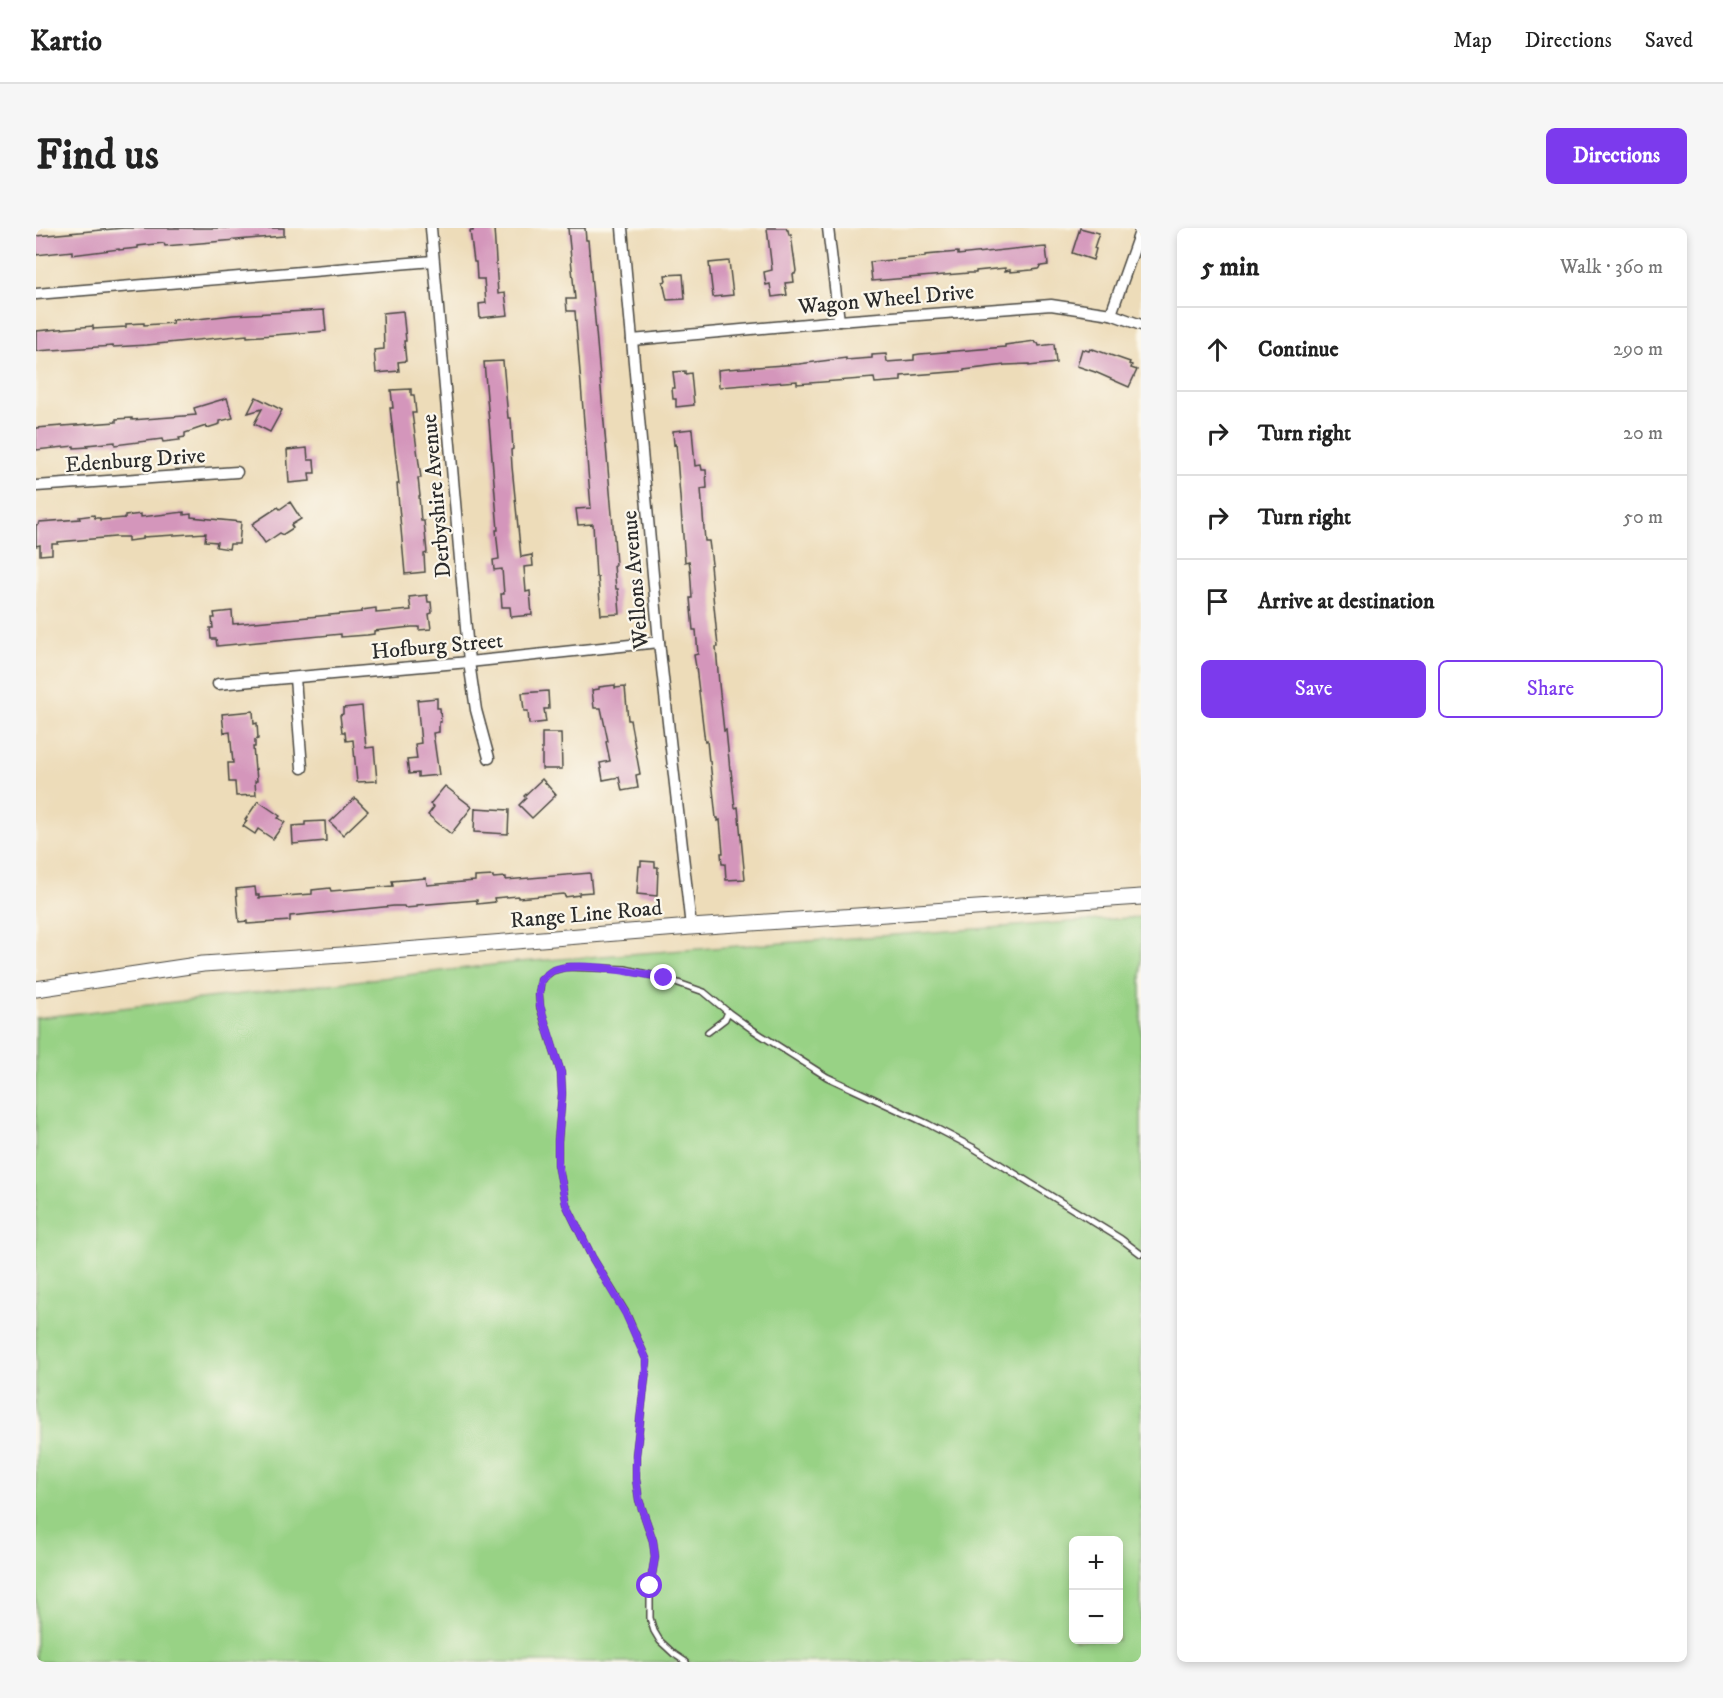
<!DOCTYPE html>
<meta charset="utf-8">
<style>
:root{--surface:#fff;--page:#f6f6f6;--text:#222;--muted:#767676;--line:#e0e0e0;--accent:#7c3aed}
body{margin:0;font-family:"IM FELL DW Pica",serif;background:var(--page);color:var(--text)}
.controls{position:absolute;right:18px;bottom:18px;display:grid;overflow:hidden;border-radius:9px;box-shadow:0 3px 9px #0003}
.controls button{width:54px;height:54px;display:grid;place-items:center;padding:0;border:0;border-bottom:2px solid var(--line);background:var(--surface);color:var(--text);font:30px sans-serif}
.stop{position:absolute;width:18px;height:18px;margin:-14px;border:4px solid #7c3aed;border-radius:50%;background:#fff}
.stop.end{background:#7c3aed;border-color:#fff;box-shadow:0 2px 6px #0008}
.list{margin:0;padding:0;list-style:none}
h2{display:flex;justify-content:space-between;align-items:center;height:78px;margin:0;padding:0 24px;font-size:26px}
h2 small{font-size:20px;font-weight:400;color:var(--muted)}
.list li{display:grid;grid-template-columns:39px 1fr auto;gap:18px;align-items:center;box-sizing:border-box;height:84px;padding:0 24px;border-top:2px solid var(--line)}
.list b{display:block;font-size:22px;white-space:nowrap}
.list em{font-size:20px;font-style:normal;color:var(--muted)}
.actions{display:flex;gap:12px;padding:18px 24px}
.actions a{flex:1;padding:14px 0;border:2px solid var(--accent);border-radius:9px;text-align:center;font-size:21px;color:var(--accent)}
.actions .main{background:var(--accent);color:#fff}
.icon{flex:none;width:33px;height:33px;fill:none;stroke:currentColor;stroke-width:2;stroke-linecap:round;stroke-linejoin:round}
.map{position:relative;flex:none;width:1105px;height:1434px;overflow:hidden;border-radius:9px}
header{display:flex;align-items:center;gap:36px;box-sizing:border-box;height:84px;padding:0 30px;background:var(--surface);border-bottom:2px solid var(--line)}
header strong{font-size:28px}
nav{display:flex;gap:33px;margin-inline-start:auto;font-size:21px}
.intro{display:flex;align-items:center;justify-content:space-between;box-sizing:border-box;height:144px;padding:0 36px}
h1{margin:0;font-size:42px}
.button{padding:15px 27px;border-radius:9px;background:var(--accent);color:#fff;font-size:21px;font-weight:700}
main{display:flex;gap:36px;padding:0 36px}
aside{flex:1;background:var(--surface);border-radius:9px;box-shadow:0 3px 9px #0003}
.map>svg:first-child{display:block}
.green{fill:#98d285;stroke:#627e58;stroke-width:1.5;fill-rule:evenodd}
.building{fill:#d496bb}
.lines{fill:none;stroke-linecap:round;stroke-linejoin:round}
.lane-casing{stroke:#484640;stroke-width:8}
.street-casing{stroke:#484640;stroke-width:13}
.secondary-casing{stroke:#484640;stroke-width:17}
.lane{stroke:#fff;stroke-width:5}
.street{stroke:#fff;stroke-width:10}
.secondary{stroke:#fff;stroke-width:15}
.route{stroke:#7c3aed;stroke-width:8}
.labels{text-anchor:middle;stroke-width:4.5;stroke-linejoin:round;paint-order:stroke}
.street-label{font-size:22px;fill:#2b2b2b;stroke:#fbf7ec}
</style>
<header>
<strong>Kartio</strong>
<nav><a>Map</a><a>Directions</a><a>Saved</a></nav>
</header>
<div class="intro"><h1>Find us</h1><a class="button">Directions</a></div>
<main>
<div class="map">
<svg width="1105" height="1434" viewBox="0 0 1105 1434">
<rect width="100%" height="100%" fill="#fbf7ec"/>
<filter id="ink" filterUnits="userSpaceOnUse"><feTurbulence type="fractalNoise" baseFrequency=".0167" numOctaves="2"/><feDisplacementMap in="SourceGraphic" scale="12" xChannelSelector="R" yChannelSelector="G"/><feConvolveMatrix kernelMatrix="1 2 1 2 8 2 1 2 1" color-interpolation-filters="sRGB"/></filter>
<filter id="wash" filterUnits="userSpaceOnUse"><feTurbulence type="fractalNoise" baseFrequency=".008" numOctaves="4" result="noise"/><feDisplacementMap in="SourceGraphic" scale="24" xChannelSelector="R" yChannelSelector="G"/><feGaussianBlur stdDeviation="1.35" result="paint"/><feColorMatrix in="noise" values="0 0 0 0 0 0 0 0 0 0 0 0 0 0 0 0 0 1.4 0 .05"/><feComposite in="paint" operator="in"/></filter>
<g filter="url(#wash)">
<rect width="100%" height="100%" fill="#eddcb9"/>
<path class="green" d="M1105,689V1434H0V790L483,734ZM1038,1312H1082V1412H1038Z"/>
<g id="blocks">
<g class="building">
<path d="M88,0H248V8L129,18L128,15L102,18V20L83,22V21L36,27V23L0,27V8Z"/>
<path d="M437,0H458L462,66L469,65L472,87L444,90L443,76L450,75L448,51H441L440,34H438L434,3H437Z"/>
<path d="M532,0H549L550,12H552L578,309L580,337H578L580,361H582L584,386L565,387L562,349H560L557,296L542,297L540,281L555,280L539,83H531L530,71H539Z"/>
<path d="M731,0H750L751,2H752L753,7H755L760,43L759,46H757L758,54L749,55L751,67L736,69L734,56L730,57L728,44L736,42Z"/>
<path d="M1044,0L1063,5L1058,20L1060,21L1057,32L1036,25Z"/>
<path d="M997,19L998,20L1010,19L1012,37L1005,38L1002,41L996,42L974,44V42L969,43V40L940,43V45H933L836,53L834,34L889,29V27L922,24V27Z"/>
<path d="M693,33L697,67L677,69L673,35Z"/>
<path d="M647,46L649,71L631,72L627,54L630,53L629,47Z"/>
<path d="M288,82L290,103L211,109V107L111,117L77,119V118L0,123V103L57,98V101L90,99V96L108,95V97L137,95L136,92L153,91V92L197,87Z"/>
<path d="M367,83L370,113H368L370,133L362,134L363,143L340,145L338,122L348,121L347,85Z"/>
<path d="M999,113L1000,115H1002L1003,118L1018,116L1020,135L993,138V136L969,137L928,142V143L865,148V153L839,155L838,150L761,156V153L683,159L682,142L691,141L763,136L810,130V132L836,130V127L850,126L851,134L878,132V127L884,126L969,119V117Z"/>
<path d="M1046,121L1053,123L1054,121L1057,122V121L1094,134L1093,136L1096,137L1095,140L1101,142L1093,159L1059,144L1041,138Z"/>
<path d="M467,133L472,190H475L477,221L475,222L476,239L485,329L496,327L497,338L488,339L490,364L494,363L496,387L475,389L474,379H466L465,366H468L466,341L458,342L457,332L463,331L460,302H462L448,134Z"/>
<path d="M649,143V146L655,145L658,177L640,179V171H637L636,160H639L637,144Z"/>
<path d="M375,161V167H378L380,185H376L385,250H382L384,268H383L385,293H388L391,325L388,326L389,344L369,346L361,256H363L354,180H357L355,162Z"/>
<path d="M220,169L246,182L234,204L218,196L226,181L212,185Z"/>
<path d="M191,170L197,190L184,193V196L171,200L170,198L149,205V209L143,210L144,212L127,214L126,211L79,217V214L51,217L52,219L38,220V218L0,222V200L80,194V191L96,190V192L160,187L158,180Z"/>
<path d="M656,201L659,238L665,237L666,242H670L671,260L665,261L669,313H673L676,336L674,337L682,419H680L683,456L688,503L690,502L694,542H695L699,580L702,579L709,651L690,652L689,636H686L685,625H687L684,592L682,593V590H680L674,533H673L671,513L669,514L660,439L658,427L662,426L660,402H657L654,370H656L654,339L653,333L649,334L640,216L638,217L637,203Z"/>
<path d="M271,220L272,232H278L279,245H273L274,253L253,255L251,222Z"/>
<path d="M254,274L265,291L255,297L257,300L246,307L244,305L229,315L216,296L242,279L244,281Z"/>
<path d="M148,284V287L155,286V289L205,294L203,316H194L193,321L180,319L181,314L169,313L170,305L107,309V311L92,313V309H79L22,314V316H16V326L4,327V317L0,318V297L3,296V294L44,291L43,289L58,287L59,290H64V292L89,290V288L105,286V289Z"/>
<path d="M391,367L392,374H395L396,385L393,386L395,401L383,402V399H376L338,403V406L331,407L305,409V406L181,418L180,411H175L174,400H177L176,390H179L178,385L196,383L197,396L326,384V382L340,380V385L375,382L373,369Z"/>
<path d="M579,457V460L589,459L592,492H594L604,546L600,547L602,560L586,563L583,549L567,552L564,535L574,533L570,514L572,513L565,480H558L556,462L563,461V459Z"/>
<path d="M512,463L513,481H508L510,494L493,496L492,483H488L486,465Z"/>
<path d="M401,470V480H404L405,494H403V504L397,505L403,547L382,549V545L373,546L371,532L381,531L379,516L385,515L381,472Z"/>
<path d="M326,478L330,520L338,519L341,553L321,554L317,512L310,513L309,504H306L304,487L307,486V480Z"/>
<path d="M217,483L218,496L221,495L222,511L219,512V519H217L219,542L220,541L221,553H219L220,567L200,568L199,554H193L192,535H197L194,504L188,505L186,486Z"/>
<path d="M506,505H525L526,541H506Z"/>
<path d="M506,551L520,567L496,590L483,577L490,570L488,568Z"/>
<path d="M409,558L436,579L415,606L392,587L398,579L394,576Z"/>
<path d="M319,570L332,583L307,607L294,594Z"/>
<path d="M222,573L244,588L242,590L249,594L237,611L222,601L219,606L207,598L211,593L209,592Z"/>
<path d="M439,580L473,582L472,606L438,604Z"/>
<path d="M289,593L290,613L257,616L256,598L269,597V594Z"/>
<path d="M605,633L619,634V639H622L621,668L601,666L603,638H605Z"/>
<path d="M554,645L556,664L543,665V667L529,669L528,666L482,670V668L458,670L459,674L441,676V672L381,677V679L369,680L368,678H358L254,688V693L211,696V693L203,694L200,661L219,659L220,667H223V670L276,666V662L294,660L295,663L357,658L356,653L390,650L391,657L439,653V649L457,648V650L470,649V652Z"/>
</g>
</g>
</g>
<g filter="url(#ink)">
<use href="#blocks" fill-opacity="0" stroke="#484640" stroke-width="1.5"/>
<g class="lines">
<defs>
<g id="lane">
<path d="M672,804L689,791L692,784L717,802L791,849L892,896L936,919L1085,1011L1105,1026"/>
<path d="M650,1434L638,1426L624,1413L618,1403L614,1390V1358L619,1329L617,1313L603,1272L600,1251V1227L611,1133L590,1085L556,1029L530,976L522,936V913L526,866L525,845L504,779L503,766L505,752L516,743L530,739L589,741L628,750L668,764L692,784"/>
</g>
<g id="street">
<path d="M395,0L433,434L440,482L453,530"/>
<path d="M586,0L623,414L655,699"/>
<path d="M792,0L803,93"/>
<path d="M0,66L397,33"/>
<path d="M1075,86L1105,1"/>
<path d="M596,112L803,93L1015,77L1075,86L1105,97"/>
<path d="M0,258L201,244"/>
<path d="M259,450L266,540"/>
<path d="M182,456L433,434L623,414"/>
</g>
<path id="secondary" d="M0,761L167,736L306,727L655,699L1105,669"/>
</defs>
<use href="#lane" class="lane-casing"/>
<use href="#street" class="street-casing"/>
<use href="#secondary" class="secondary-casing"/>
<use href="#lane" class="lane"/>
<use href="#street" class="street"/>
<use href="#secondary" class="secondary"/>
</g>
</g>
<g class="lines" filter="url(#ink)">
<path class="route" d="M614,1358L619,1329L617,1313L603,1272L600,1251V1227L611,1133L590,1086L556,1029L530,976L522,936V913L526,866L525,845L504,778L503,766L505,752C508,749 512,745 516,743C537,732 604,745 628,750"/>
</g>
<g class="labels">
<g class="street-label">
<text transform="translate(850 70) rotate(-5)" y="8">Wagon Wheel Drive</text>
<text transform="translate(99 231) rotate(-4)" y="8">Edenburg Drive</text>
<text transform="translate(399 268) rotate(-95)" y="8">Derbyshire Avenue</text>
<text transform="translate(598 352) rotate(-95)" y="8">Wellons Avenue</text>
<text transform="translate(401 417) rotate(-5)" y="8">Hofburg Street</text>
<text transform="translate(550 685) rotate(-5)" y="8">Range Line Road</text>
</g>
</g>
</svg>
<div class="controls">
<button>+</button>
<button>−</button>
</div>
<div class="stop" style="left:614px;top:1358px"></div>
<div class="stop end" style="left:628px;top:750px"></div>
</div>
<aside>
<h2>5 min<small>Walk · 360 m</small></h2>
<ul class="list">
<li><svg class="icon" aria-label="ahead" viewBox="0 0 24 24"><path d="M12 20V5M6 11l6-6 6 6"/></svg><div><b>Continue</b></div><em>290 m</em></li>
<li><svg class="icon" aria-label="right" viewBox="0 0 24 24"><path d="M7 20v-9h11M14 6l5 5-5 5"/></svg><div><b>Turn right</b></div><em>20 m</em></li>
<li><svg class="icon" aria-label="right" viewBox="0 0 24 24"><path d="M7 20v-9h11M14 6l5 5-5 5"/></svg><div><b>Turn right</b></div><em>50 m</em></li>
<li><svg class="icon" aria-label="arrive" viewBox="0 0 24 24"><path d="M6 21V4h12l-3 4 3 4H6"/></svg><div><b>Arrive at destination</b></div></li>
</ul>
<div class="actions"><a class="main">Save</a><a>Share</a></div>
</aside>
</main>
